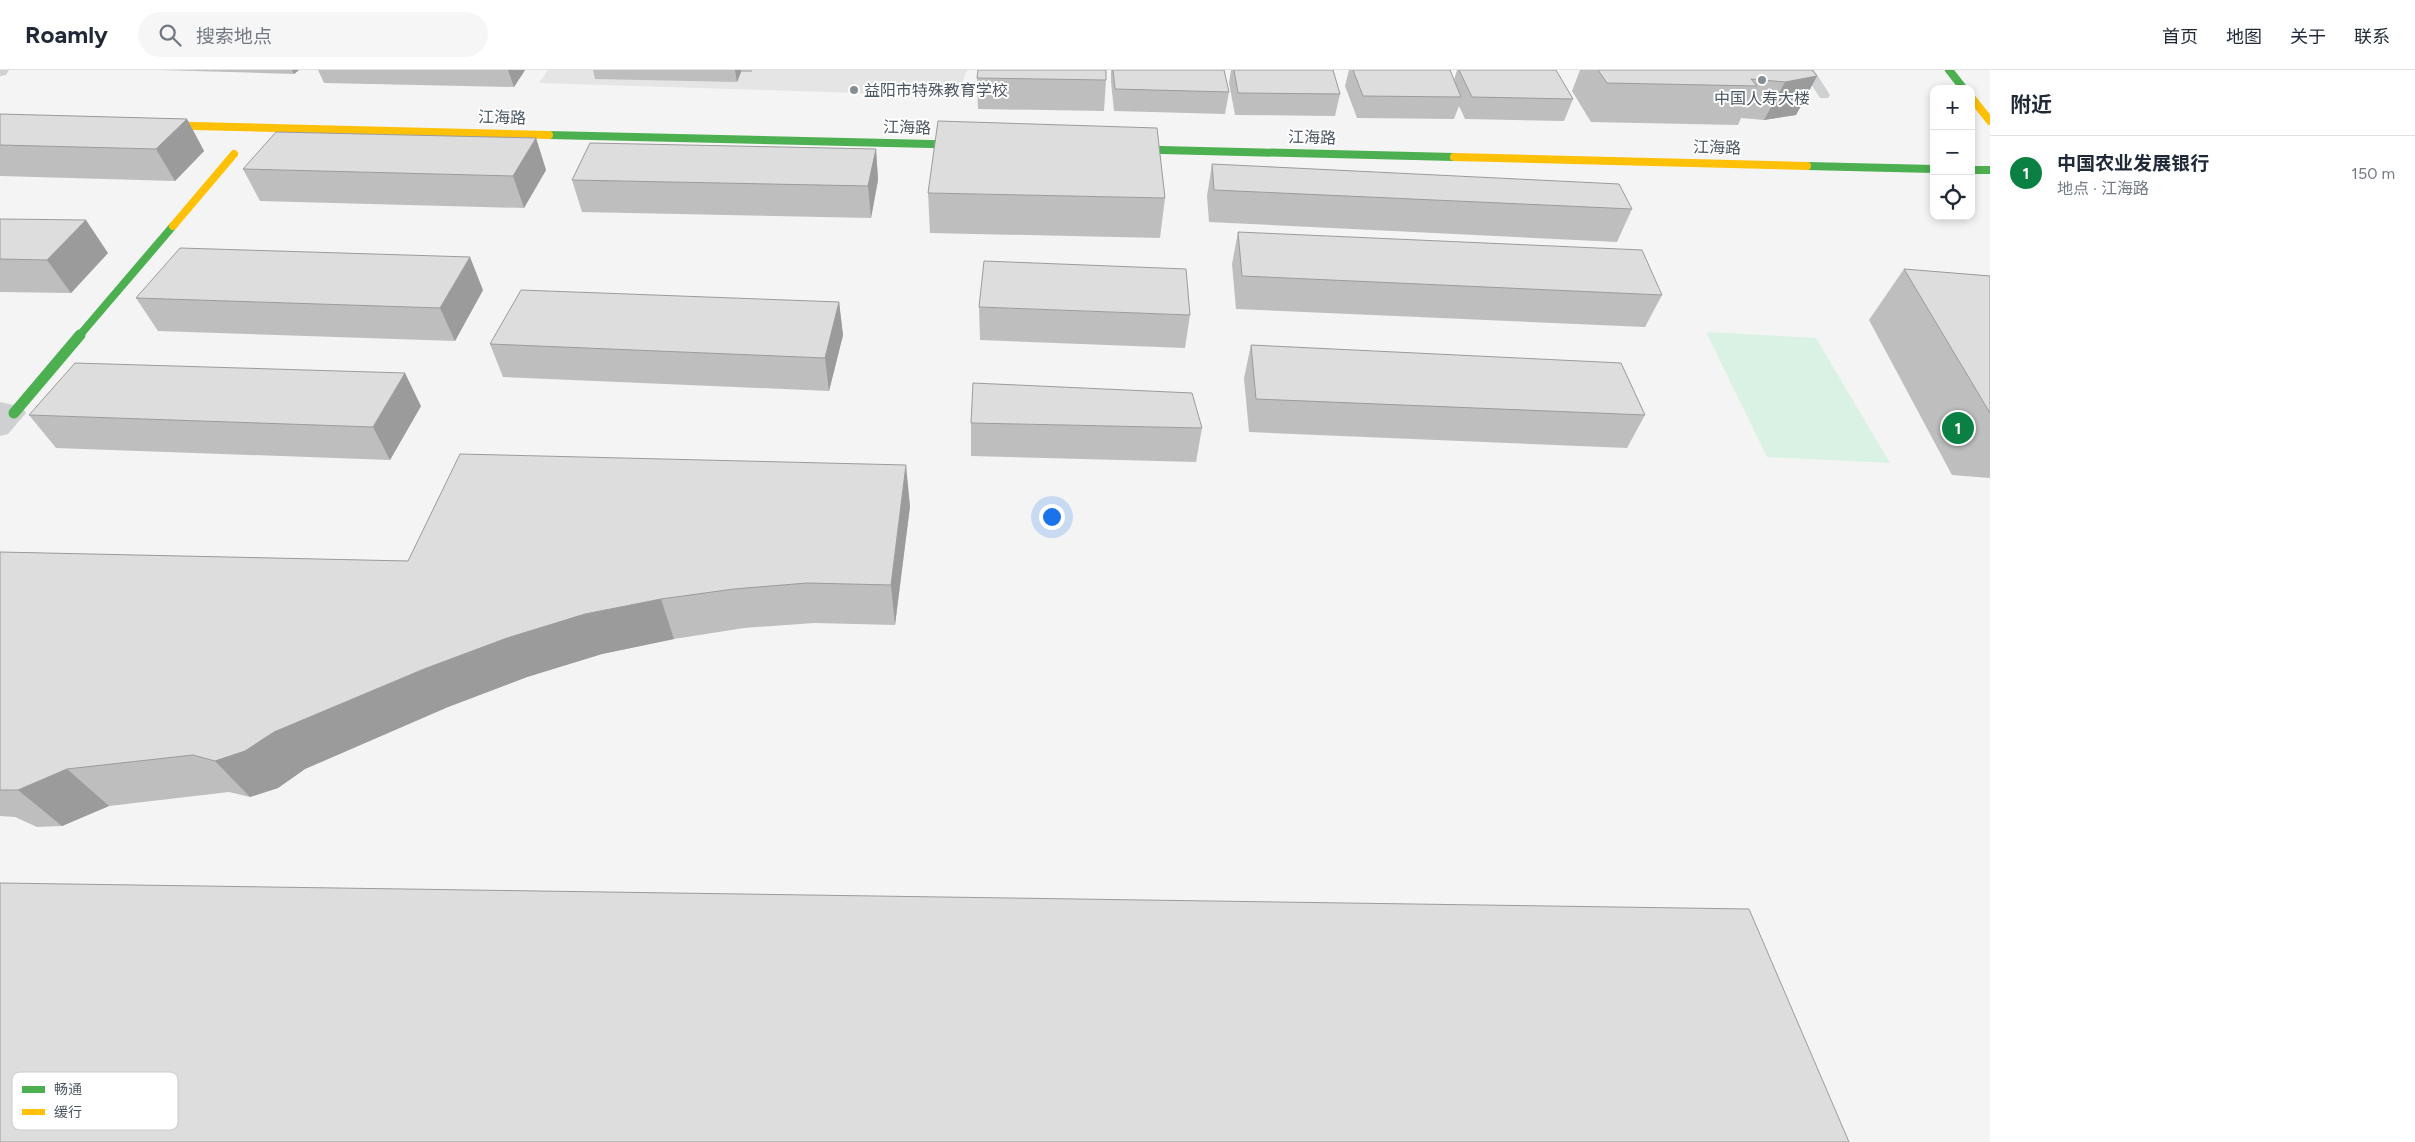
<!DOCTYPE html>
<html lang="zh">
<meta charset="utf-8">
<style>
:root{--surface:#fff;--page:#f6f6f7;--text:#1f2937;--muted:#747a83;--line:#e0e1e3;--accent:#0b8043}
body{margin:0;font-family:Figtree,"Noto Sans SC",sans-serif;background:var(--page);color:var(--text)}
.controls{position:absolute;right:15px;top:15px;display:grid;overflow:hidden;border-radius:10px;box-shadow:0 2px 8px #0003}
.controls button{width:45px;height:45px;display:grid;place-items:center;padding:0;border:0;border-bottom:1px solid var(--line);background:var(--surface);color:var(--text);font:25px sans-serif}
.you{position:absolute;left:1051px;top:446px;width:18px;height:18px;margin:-12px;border:4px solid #fff;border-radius:50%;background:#1a73e8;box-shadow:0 0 0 8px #1a73e833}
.badge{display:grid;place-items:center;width:32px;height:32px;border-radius:50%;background:var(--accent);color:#fff;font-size:16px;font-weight:700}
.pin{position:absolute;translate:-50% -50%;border:2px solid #fff;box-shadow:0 1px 5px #0006}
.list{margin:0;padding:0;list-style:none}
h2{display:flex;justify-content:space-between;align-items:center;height:65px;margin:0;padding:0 20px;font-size:21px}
h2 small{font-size:16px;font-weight:400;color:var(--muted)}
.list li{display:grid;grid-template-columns:32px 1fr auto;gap:15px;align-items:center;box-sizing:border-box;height:75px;padding:0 20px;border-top:1px solid var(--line)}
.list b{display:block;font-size:19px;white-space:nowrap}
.list p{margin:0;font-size:16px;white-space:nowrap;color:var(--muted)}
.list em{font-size:16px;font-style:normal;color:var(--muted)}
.icon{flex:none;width:28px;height:28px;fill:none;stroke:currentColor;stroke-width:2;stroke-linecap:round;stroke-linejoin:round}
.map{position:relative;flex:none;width:1990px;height:1072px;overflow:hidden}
header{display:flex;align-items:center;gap:30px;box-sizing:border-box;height:70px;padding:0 25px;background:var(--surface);border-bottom:1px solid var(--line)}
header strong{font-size:24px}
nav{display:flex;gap:28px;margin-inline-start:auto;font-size:18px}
.search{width:350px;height:45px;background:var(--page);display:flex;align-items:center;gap:12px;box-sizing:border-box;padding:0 18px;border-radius:28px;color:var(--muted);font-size:19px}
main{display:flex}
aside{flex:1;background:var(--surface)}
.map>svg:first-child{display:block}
.education{fill:#e6e5e6}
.green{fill:#d9f2e3}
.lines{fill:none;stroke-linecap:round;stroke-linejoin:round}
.lane{fill:#ced0d2;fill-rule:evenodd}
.street{fill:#ced0d2;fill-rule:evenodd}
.fast-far1{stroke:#4caf50;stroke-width:8}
.fast{stroke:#4caf50;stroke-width:11}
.slow{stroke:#ffc107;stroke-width:8}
.wall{fill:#bebebf}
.shaded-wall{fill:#9b9b9b}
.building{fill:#ddddde;stroke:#9b9b9b}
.poi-dot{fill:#868d94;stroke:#fff;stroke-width:2}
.labels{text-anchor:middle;stroke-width:4;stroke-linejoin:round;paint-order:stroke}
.far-poi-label{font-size:16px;fill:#4a5661;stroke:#fff;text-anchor:start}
.far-street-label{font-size:16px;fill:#4a5661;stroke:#fff}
.key{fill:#fff;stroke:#c9ccd0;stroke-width:1}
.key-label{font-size:14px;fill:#4a5661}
</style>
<header>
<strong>Roamly</strong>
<div class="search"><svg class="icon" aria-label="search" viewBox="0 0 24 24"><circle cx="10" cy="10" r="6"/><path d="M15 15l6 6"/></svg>搜索地点</div>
<nav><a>首页</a><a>地图</a><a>关于</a><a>联系</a></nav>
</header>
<main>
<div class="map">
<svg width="1990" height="1072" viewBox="0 0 1990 1072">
<rect width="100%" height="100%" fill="#f4f4f4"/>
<path class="education" d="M548,0H967L957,26L539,13Z"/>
<path class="green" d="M1706,262L1816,268L1890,393L1767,387Z"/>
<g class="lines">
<path class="lane" d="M1802,0H1814L1830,25L1828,28H1820Z"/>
<g class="street">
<path d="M0,0H9L6,5L0,6Z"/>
<path d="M0,332L22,337L26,343L8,364L0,366Z"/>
</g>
<g class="fast-far1">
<path d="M1949,0L1964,19"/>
<path d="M549,65L973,75"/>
<path d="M1121,79L1454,87"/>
<path d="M1807,96L1934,99"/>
<path d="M1971,100H1990"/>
<path d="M79,266L173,156"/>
</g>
<path class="fast" d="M14,343L80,265"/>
<g class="slow">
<path d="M1971,27L1990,51"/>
<path d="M154,55L549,65"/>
<path d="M1454,87L1807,96"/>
<path d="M173,156L234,84"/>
</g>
</g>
<g class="wall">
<path d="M160,0H299L294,4Z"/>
<path d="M318,0H525L514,17L324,13Z"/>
<path d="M593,0H752V2H741L737,12L595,9Z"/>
<path d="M1111,0H1224L1229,22L1225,44L1114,41L1111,12Z"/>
<path d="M1231,0H1333L1340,24L1335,46L1235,45L1229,13Z"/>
<path d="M1349,0H1450L1454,10L1457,0H1556L1573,29L1564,51L1465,49L1459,36L1454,49L1357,48L1345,16Z"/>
<path d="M1580,0H1812L1817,6L1796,45L1764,50L1741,48L1738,55L1591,52L1572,21Z"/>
<path d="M977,8L1106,10L1104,41L978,39Z"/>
<path d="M0,44L187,49L204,81L175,111L0,106Z"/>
<path d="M536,68L546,100L524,138L260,131L243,99Z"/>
<path d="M876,79L878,110L871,148L582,142L572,110Z"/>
<path d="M1212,94L1632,139L1617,172L1209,152L1207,126Z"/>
<path d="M928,123L1165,128L1160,168L930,163Z"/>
<path d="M0,149L108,183L71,223L0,222Z"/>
<path d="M1238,162L1662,225L1645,257L1236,239L1232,194Z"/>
<path d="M1904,199L1990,206V408L1952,405L1869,250Z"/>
<path d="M483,220L455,271L158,261L136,228Z"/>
<path d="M839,232L843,265L829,321L503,307L490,274Z"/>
<path d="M979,237L1190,245L1185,278L980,270Z"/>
<path d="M1251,275L1645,345L1627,378L1249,362L1244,308Z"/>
<path d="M421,336L390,390L56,378L29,345Z"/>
<path d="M971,353L1202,358L1196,392L971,386Z"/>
<path d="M910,436L895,555L814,553L744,558L674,569L602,584L527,607L448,637L305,699L278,718L250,727L229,722L109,736L62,756L37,757L15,747L0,746V482L408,491Z"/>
</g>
<g class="shaded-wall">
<path d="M292,0H299L294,4Z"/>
<path d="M508,0H525L514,17Z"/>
<path d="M735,0H741V2L737,12Z"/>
<path d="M1817,6L1796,45L1764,50L1785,12Z"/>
<path d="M187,49L204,81L175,111L156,79Z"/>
<path d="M536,68L546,100L524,138L513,106Z"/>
<path d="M876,79L878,110L871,148L868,116Z"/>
<path d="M86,150L108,183L71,223L47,190Z"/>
<path d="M470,187L483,220L455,271L440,238Z"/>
<path d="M839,232L843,265L829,321L825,288Z"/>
<path d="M405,303L421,336L390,390L373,357Z"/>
<path d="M906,395L910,436L895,555L891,515Z"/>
<path d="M661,529L674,569L602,584L527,607L448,637L305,699L278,718L250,727L215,691L274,662L424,599L507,568L585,544Z"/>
<path d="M67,699L109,736L62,756L18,720Z"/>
</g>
<g class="building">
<path d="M978,0H1106V10L977,8Z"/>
<path d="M1113,0H1224L1229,22L1115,19Z"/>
<path d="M1234,0H1333L1340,24L1238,23Z"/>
<path d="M1353,0H1450L1461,27L1363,26Z"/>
<path d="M1459,0H1556L1573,29L1472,27Z"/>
<path d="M1598,0H1812L1817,6L1785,12L1751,9L1757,16L1607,13Z"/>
<path d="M0,44L187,49L156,79L0,75Z"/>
<path d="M938,51L1157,58L1165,128L928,123Z"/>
<path d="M276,62L536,68L513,106L243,99Z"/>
<path d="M590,73L876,79L868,116L572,110Z"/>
<path d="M1212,94L1619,114L1632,139L1214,120Z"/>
<path d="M0,149L86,150L47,190L0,189Z"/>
<path d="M1238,162L1642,180L1662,225L1242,206Z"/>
<path d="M180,178L470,187L440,238L136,228Z"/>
<path d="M984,191L1186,199L1190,245L979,237Z"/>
<path d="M1904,199L1990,206V343Z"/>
<path d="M521,220L839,232L825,288L490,274Z"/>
<path d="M1251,275L1621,293L1645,345L1256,329Z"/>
<path d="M75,293L405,303L373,357L29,345Z"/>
<path d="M973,313L1192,323L1202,358L971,353Z"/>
<path d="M460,384L906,395L891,515L807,513L734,519L661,529L585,544L507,568L424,599L274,662L245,681L215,691L193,685L67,699L18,720H0V482L408,491Z"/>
<path d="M0,813L1749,839L1849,1072H0Z"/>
</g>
<g class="poi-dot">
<circle cx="1762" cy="10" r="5"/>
<circle cx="854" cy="20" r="5"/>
</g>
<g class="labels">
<g class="far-poi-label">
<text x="864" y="26">益阳市特殊教育学校</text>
<text x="1762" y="34" text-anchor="middle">中国人寿大楼</text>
</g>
<g class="far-street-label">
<text transform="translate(502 47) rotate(1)" y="6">江海路</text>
<text transform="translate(907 57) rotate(1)" y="6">江海路</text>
<text transform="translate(1312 67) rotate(1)" y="6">江海路</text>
<text transform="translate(1717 77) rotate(1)" y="6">江海路</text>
</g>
</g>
<rect x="12" y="1002" width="166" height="58" rx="8" class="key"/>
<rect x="22" y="1016" width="23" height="7" fill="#4caf50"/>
<rect x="22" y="1039" width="23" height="6" fill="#ffc107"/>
<g class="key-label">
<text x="54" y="1024">畅通</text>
<text x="54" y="1047">缓行</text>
</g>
</svg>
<div class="controls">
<button>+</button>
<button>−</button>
<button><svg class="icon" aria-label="locate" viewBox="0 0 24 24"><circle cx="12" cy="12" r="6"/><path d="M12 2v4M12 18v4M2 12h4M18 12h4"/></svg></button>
</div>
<div class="you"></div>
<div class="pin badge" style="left:1958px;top:358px">1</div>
</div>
<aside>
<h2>附近<small></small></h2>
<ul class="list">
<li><span class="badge">1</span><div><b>中国农业发展银行</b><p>地点 · 江海路</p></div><em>150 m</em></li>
</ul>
</aside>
</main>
